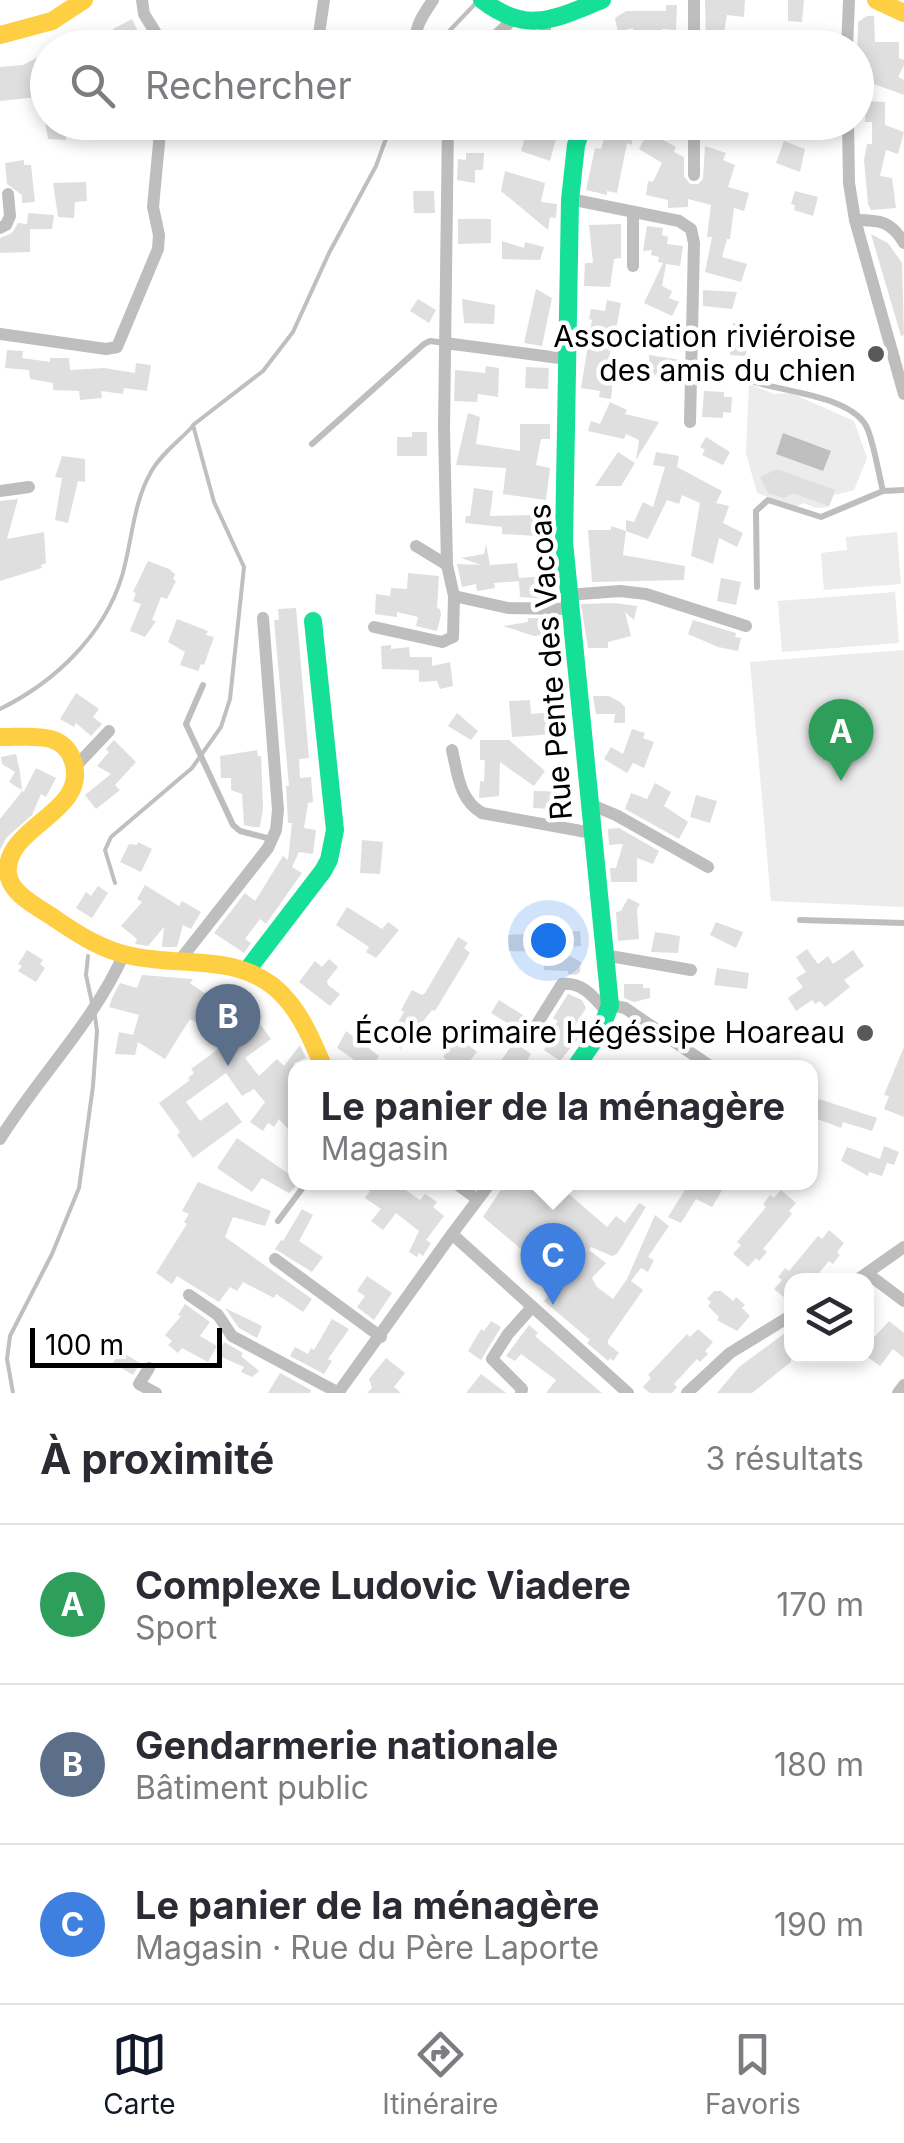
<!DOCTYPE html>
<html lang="fr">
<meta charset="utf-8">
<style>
:root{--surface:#fff;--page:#f7f7f7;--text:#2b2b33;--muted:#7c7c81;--line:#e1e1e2;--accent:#111827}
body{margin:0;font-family:Inter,sans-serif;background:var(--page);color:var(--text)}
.controls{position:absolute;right:30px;bottom:30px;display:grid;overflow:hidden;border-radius:20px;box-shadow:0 5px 15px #0003}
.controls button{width:90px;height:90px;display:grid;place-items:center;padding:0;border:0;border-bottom:2px solid var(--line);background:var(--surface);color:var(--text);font:50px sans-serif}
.scale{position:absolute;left:30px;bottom:25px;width:192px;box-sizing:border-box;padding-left:10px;border:5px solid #000;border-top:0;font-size:28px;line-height:35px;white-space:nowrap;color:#000;-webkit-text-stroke:8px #fff;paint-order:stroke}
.you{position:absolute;left:548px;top:940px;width:35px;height:35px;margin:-25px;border:8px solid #fff;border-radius:50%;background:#1a73e8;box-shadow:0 0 0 15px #1a73e833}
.badge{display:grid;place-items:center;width:65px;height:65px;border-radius:50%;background:var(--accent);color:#fff;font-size:32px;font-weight:700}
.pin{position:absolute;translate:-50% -82px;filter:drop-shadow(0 2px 5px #0008)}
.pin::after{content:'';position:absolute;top:52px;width:35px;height:30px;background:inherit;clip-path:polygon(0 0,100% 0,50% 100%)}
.popup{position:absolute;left:288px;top:1060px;width:530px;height:130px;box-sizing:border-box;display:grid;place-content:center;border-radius:20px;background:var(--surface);filter:drop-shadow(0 2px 8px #0005);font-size:32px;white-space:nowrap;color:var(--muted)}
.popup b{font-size:38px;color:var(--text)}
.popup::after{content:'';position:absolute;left:50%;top:100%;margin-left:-20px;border:20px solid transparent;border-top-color:var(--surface)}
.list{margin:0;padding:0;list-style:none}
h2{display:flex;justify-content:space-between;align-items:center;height:130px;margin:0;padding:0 40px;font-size:42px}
h2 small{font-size:32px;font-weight:400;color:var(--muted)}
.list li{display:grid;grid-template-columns:65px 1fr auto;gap:30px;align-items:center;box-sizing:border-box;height:160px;padding:0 40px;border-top:2px solid var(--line)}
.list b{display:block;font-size:38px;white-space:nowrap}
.list p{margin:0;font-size:32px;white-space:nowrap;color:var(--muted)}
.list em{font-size:32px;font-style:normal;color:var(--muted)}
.icon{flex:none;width:55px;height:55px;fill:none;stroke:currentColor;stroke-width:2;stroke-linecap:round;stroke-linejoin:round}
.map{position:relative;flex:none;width:904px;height:1393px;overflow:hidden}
.search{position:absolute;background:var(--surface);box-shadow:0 5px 15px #0003;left:30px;right:30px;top:30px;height:110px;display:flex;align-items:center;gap:25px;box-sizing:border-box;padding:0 35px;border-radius:55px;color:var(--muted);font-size:38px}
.sheet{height:610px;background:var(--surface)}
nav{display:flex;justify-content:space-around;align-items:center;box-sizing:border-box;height:140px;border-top:2px solid var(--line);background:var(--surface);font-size:28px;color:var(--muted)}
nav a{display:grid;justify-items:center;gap:5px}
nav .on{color:var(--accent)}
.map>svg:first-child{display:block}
.green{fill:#ececec}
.water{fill:#bfbfbf}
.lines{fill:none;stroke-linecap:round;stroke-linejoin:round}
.stream{stroke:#bfbfbf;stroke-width:4}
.building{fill:#dfdfdf}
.lane{stroke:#bebebe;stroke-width:6}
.street{stroke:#bebebe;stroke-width:12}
.fast{stroke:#16e098;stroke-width:18}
.slow{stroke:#ffcf43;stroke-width:18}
.poi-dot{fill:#595959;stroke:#fff;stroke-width:4}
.labels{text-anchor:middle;stroke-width:9;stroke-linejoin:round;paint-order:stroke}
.poi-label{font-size:30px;fill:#000;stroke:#fff;text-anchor:end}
.street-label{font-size:30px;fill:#000;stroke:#fff}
</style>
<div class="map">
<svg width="904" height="1393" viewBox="0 0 904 1393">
<rect width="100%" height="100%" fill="#fff"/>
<g class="green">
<path d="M749,384L774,394L791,393L854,421L867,458L854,490L834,495L829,507L816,508L804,503L795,507L757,493L746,453Z"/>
<path d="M897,532L901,584L824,590L821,553L847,550L846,537Z"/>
<path d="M895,592L899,643L782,652L778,601Z"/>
<path d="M904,650V907L771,901L750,662Z"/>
</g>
<path class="water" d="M783,433L831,451L823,471L776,454Z"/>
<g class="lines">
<g class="stream">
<path d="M433,48L475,4"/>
<path d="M0,709C55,682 104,635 122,576C132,542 133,503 151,472C160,455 179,441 192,427"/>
<path d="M115,883L105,850L111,837L192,768L221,727L230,699L244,567L214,502L193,425L263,371L293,332L329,253L376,166L392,122"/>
<path d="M88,956L86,975L92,1003"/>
<path d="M13,1393L7,1359L10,1336L52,1254L79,1188L93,1086L97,1031L95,1016"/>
</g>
</g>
<g class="building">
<path d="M705,0H745L744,17L727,15L723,39H717L716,48H706Z"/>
<path d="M788,0H804L802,22L788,21Z"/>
<path d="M666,5H677L676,30L662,29V43H640V34H633V28L618,32L615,18L626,11H666Z"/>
<path d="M867,16H874L875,42H899V58L904,60V65L898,77L904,80V95L863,80L865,75L857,72L858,22Z"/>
<path d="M132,19L146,48H122L113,29Z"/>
<path d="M42,55L47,96L0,101V67L23,65Z"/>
<path d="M866,101L885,102V125L904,132L898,154L886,150L880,176L892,178L896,208L871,210L868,204L864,160L867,144H872V122H865Z"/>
<path d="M45,122L66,126V140L48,139Z"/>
<path d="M539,122H566L555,142L550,161L521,151L528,127L534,129Z"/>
<path d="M609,122L631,124L632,145L627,143L617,193L607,191V195L586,190L595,148L601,149Z"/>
<path d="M648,132L676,147L674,152L684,157V176L690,184H698L703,179L705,146L726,153L723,160L735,165L728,187L749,193L744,211L734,208L730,239H727L722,257L747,264L741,282L705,272L712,237H707L711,205L688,199V207L668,208V200L646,195L648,181L653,182L662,163L639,149Z"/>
<path d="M784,141L805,149L800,172L776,163Z"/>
<path d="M466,153H484L483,170H475V183L457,180L458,159L466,160Z"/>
<path d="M24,160V165H31L35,202L22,203V195L7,184L5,163Z"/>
<path d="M505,171L545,183L541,202L557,204L556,218L550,217L548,230L501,191Z"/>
<path d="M86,182L87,201L75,202L74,218L58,217L53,183Z"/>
<path d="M413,191H434L435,213H414Z"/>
<path d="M795,191L818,197L813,216L794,210L795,205L791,204Z"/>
<path d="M28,213L54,215L52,229H30V252L0,253V238L12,233L18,223L27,224Z"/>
<path d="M458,219H491V243L458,244Z"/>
<path d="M621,224V258L614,259L610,287L584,286L585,263H593L589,225Z"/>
<path d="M647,226L663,228L662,235L668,237L667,244L683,246L680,266L666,264L662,286L672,291L669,298L679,302L672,316L644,303L663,263L658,262L659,257L651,255L652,250L643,251Z"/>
<path d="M871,234L888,243L902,263L904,335L901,336Z"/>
<path d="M502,241L524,248L525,242L544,247L540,260L502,259Z"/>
<path d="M536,289L552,298L542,346L524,343Z"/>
<path d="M703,290L737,292L732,309L703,306Z"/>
<path d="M418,299L436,310L429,323L410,311Z"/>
<path d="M462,299L495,305L494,324L464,323Z"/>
<path d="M607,300L621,303L616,329L630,331L629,346L612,342L606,377L613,380L611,399L599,397L600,391L581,388L592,320L589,319L591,309L605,311Z"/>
<path d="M733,323L747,325L746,356L730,355Z"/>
<path d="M7,350L23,351L22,358L50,362V358H69L70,370L104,368L135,373L136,363L151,365L147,391L124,388L123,394L101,391L102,398L80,400L79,391L53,390V383L30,379L29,370L5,368Z"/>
<path d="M649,355L681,360V378L650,374Z"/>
<path d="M486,366L499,368L498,397L478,394L477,402L454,401L455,370L485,373Z"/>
<path d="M526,367L549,368L548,389L525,388Z"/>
<path d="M704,391L724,392V397H732L731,413L723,412V418L702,417Z"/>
<path d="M610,402L627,410L625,414L659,422L636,460L639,440L626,434L624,439L588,431L591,421L600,424Z"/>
<path d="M468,413L480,417L476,444L520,451V424H550V439H541L536,465L550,468L546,500L503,494L506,468L456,465Z"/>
<path d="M412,432H427V456H397V437H412Z"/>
<path d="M706,437L730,452L723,465L702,455L705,450L700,447Z"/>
<path d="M618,452L635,463L621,486H595Z"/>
<path d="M656,452L679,456L677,467L722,491L716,503L729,506L723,523L743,533L737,547L719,538L713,564L691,556L700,503L682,495L679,504L667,500L648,539L626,531V520L634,522L643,502L653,507L665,467L653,465Z"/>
<path d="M62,456L85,459V482L78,481L68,523L55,520L62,478L55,477Z"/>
<path d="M777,469L835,490L829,506L793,493L784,498L768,493L760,477Z"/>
<path d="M474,488L493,491L490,516L536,515V536L502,534V527L465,523L466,516H470Z"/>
<path d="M18,499L7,539L44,532L46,563L41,565L42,568L0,581V501Z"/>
<path d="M611,526L626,531L623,555L685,566L684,580L592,582L588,530H611Z"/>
<path d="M486,544L490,565L517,563L519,578L546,576L548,599L520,597L519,581L494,583L495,588L477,591L476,584L462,587L457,564L481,565L461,558L484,554Z"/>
<path d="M148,561L169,569L175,574L173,579L176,581L167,599L161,597L152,620L156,621L145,637L130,631L141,604L133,601L136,593L133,592Z"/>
<path d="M408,573L439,576L437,608L440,609L441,615L437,631L416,626L418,617L397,612V617L375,614L376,594L390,596L391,588L407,589Z"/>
<path d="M721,578L741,582L736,605L717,601Z"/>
<path d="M614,603L637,606L634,620L625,612L631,636L608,642V648H588L581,604Z"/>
<path d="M296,608L309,758L299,759L300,778L311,777L313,802L308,803L304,828L316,830L313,854L299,852L292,867L302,873L266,924L260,919L245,939L251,943L244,953L214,933L245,893L255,901L283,856L288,860L292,823H288L286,786H289L274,620H279L278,609Z"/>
<path d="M528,618L553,619L555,634L534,636L503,626L528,622Z"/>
<path d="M177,619L208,631L206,635L214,637L204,665L201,664L198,671L180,665L185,652L168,642Z"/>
<path d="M693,620L736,633L735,637L741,638L738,651L718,647L688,634Z"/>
<path d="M391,645V649L409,647L410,657H432V666L450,662L453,686L440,689L437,681L419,682V670L382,669L381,646Z"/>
<path d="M76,693L99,709L93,717L102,724L91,736L76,723L74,727L60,719Z"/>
<path d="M593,696H609L620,702L625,707V723H614L615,714H596Z"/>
<path d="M530,700L531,714L553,712L555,734L512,737L509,701Z"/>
<path d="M457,713L478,731L471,740L448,726Z"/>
<path d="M632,729L645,733L643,738L654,742L644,768L633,763L627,773L604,759L611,747L623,754Z"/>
<path d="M114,740L136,762L115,785L120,790L96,809L85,795L111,774L97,766L109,752L106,749Z"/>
<path d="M480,740H509L545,771L534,786L500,762L499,796L479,798L480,781L484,782L485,760H480Z"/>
<path d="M257,750L258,756H261L263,808L260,827H253L244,825L242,794L231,790V778H221L220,756Z"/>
<path d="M16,754L20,772L22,790L9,782L15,772L2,764L1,757Z"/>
<path d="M36,768L56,778L46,797L41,794L32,815L6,838L0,850V819L23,790V793Z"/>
<path d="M655,783L671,792L664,806L688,822L679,839L625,809L631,793L647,799Z"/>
<path d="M534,791L571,792L570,810L533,808Z"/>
<path d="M696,795L717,801L710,823L690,817Z"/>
<path d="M619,828L659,851L653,864L637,858V882H611L610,868H616L623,844L609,845L608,829Z"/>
<path d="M362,840L383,842L380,874L360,873Z"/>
<path d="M138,842L152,849L141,872L120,862L129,844L137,845Z"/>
<path d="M145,885L179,906L182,901L201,912L191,929L183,925L177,947H162L164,927L148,946L135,944L137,939L121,926L142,902L137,899Z"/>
<path d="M98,886L108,893L92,918L76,908L86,892L91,896Z"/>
<path d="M628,898L640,904L637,909L639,939L618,941L616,912L621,911Z"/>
<path d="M347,907L382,929L388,922L399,930L376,958L366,952L369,947L336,925Z"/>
<path d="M716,922L743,932L736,948L710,935Z"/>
<path d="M580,931L581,946L555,948L581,962L580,972L576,975L568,974V971L544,970L545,952L509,951L508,935Z"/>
<path d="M655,932L680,936L678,953L651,952Z"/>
<path d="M458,937L468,943L464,948L470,953L435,1011L432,1010L401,1049L388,1039L404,1012L401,1010L412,990L422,995L425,993Z"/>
<path d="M807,949L818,964L828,956L833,964L853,950L864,966L844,980L850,987L825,1007L820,1001L815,1004L812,1000L796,1011L788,998L803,987L796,978L806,972L796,957Z"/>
<path d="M27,950L43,960L40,964L45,968L36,982L18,971L22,966L18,964Z"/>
<path d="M329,959L338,967L327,981L328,985L340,994L330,1006L299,982L315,961L322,967Z"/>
<path d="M717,968L749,973L747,989L714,985Z"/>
<path d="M142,975L193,979L190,983L213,999L195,1022L190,1019L165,1059L138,1042L135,1055L115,1054L119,1032L133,1035L139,1015L109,1007L112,998L120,983L137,988Z"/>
<path d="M624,984H643V988H650V998L634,1002L624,998Z"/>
<path d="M568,994L582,1000L586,1008L572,1030L578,1034L577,1040L560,1061L544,1050L551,1039L547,1037L558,1021L553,1018Z"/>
<path d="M499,1000L523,1015L515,1028L491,1013Z"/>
<path d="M260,1024L271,1039L245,1058L259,1076L277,1059L284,1066L300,1045L306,1058L294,1063L296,1138L279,1119L274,1127L268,1123L263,1131L250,1122L265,1102L254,1089L242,1096L226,1073L186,1102L200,1121L227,1102L242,1122L193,1158L177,1135L180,1132L159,1103L190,1080L188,1078L194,1073L191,1069L247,1028L249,1032Z"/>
<path d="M346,1031L379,1056L372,1068H356L359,1063L337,1048Z"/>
<path d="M463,1041L477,1052L466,1065L460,1061L455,1067L443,1057L455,1042L460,1045Z"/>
<path d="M514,1042L531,1054L525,1064L522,1068L515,1063L511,1068H496Z"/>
<path d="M904,1047V1117L884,1109L889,1096L884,1095Z"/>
<path d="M819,1099L877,1118L872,1131L843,1122L841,1128L812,1117Z"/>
<path d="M237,1138L296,1179V1186L289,1193L262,1178L252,1192L217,1168Z"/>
<path d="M884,1146L899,1152L894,1165L887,1163L882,1176L869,1172L868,1176L841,1161L847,1147L880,1159Z"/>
<path d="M198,1182L271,1211L265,1226L233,1217L225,1237L312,1299L303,1312L276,1294L274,1298L243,1282L237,1291L230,1287L219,1302L177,1276L172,1284L156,1273L187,1224L184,1222L189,1214L182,1211Z"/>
<path d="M357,1182H394L420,1200L425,1194L437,1202L433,1207L444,1216L426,1240L431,1243L423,1256L419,1253L417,1257L409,1252L419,1231L396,1213L383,1230L371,1221L381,1209L365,1198L370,1191Z"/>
<path d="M506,1182H555L607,1227L616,1216L625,1223L639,1203L646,1207L617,1254L612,1256L591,1247L589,1250L606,1263L592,1278L597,1287L613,1299L627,1279L655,1215L669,1226L648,1257L654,1260L648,1272L641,1268L631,1281L643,1290L608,1340V1344L619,1353L613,1361L610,1358L608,1361L587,1343L590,1340L544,1301L560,1282L483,1217Z"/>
<path d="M690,1182H727L712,1207L696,1199L681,1223L668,1217Z"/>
<path d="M781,1190L796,1203L789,1211L792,1214L763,1249L767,1252L759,1261L756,1258L748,1267L733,1254L741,1245L737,1242L766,1207L763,1204L770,1195L774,1198Z"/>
<path d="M302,1209L313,1215L299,1241L323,1257L312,1272L275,1249L281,1240L283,1241Z"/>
<path d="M829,1230L844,1243L837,1252L840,1255L833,1264L829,1261L813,1280H792V1304L774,1289L782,1280L778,1277L785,1268L789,1271L818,1236L822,1239Z"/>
<path d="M367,1276L392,1293L374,1320L357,1307L365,1296L357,1291Z"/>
<path d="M714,1291H721L733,1301L736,1297L745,1305L742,1308L750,1316L737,1331L717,1320L719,1317L708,1306L711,1302L707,1299Z"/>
<path d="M185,1304L210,1322L200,1336L217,1346L208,1362L182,1348L178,1353L168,1345L172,1341L165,1335L181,1316L178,1315Z"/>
<path d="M225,1308L262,1326L257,1338L239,1328Z"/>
<path d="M332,1319L349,1329L328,1359L332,1361L324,1374L290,1356L295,1347L308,1354L311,1348L314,1350Z"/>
<path d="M491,1321L501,1327L481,1360L468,1351L481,1329L484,1331Z"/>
<path d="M889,1321L904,1333V1358L893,1349L880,1366L866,1356V1346Z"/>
<path d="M529,1325L538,1333L535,1336L602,1393H546L556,1380L521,1354L515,1361L506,1356Z"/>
<path d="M792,1328L791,1362L752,1393H717L739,1367Z"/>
<path d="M698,1329L713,1342L705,1351L708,1354L700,1362L697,1359L674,1384L677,1387L672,1393H650L643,1387L651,1378L648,1375L687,1334L690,1337Z"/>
<path d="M224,1342L243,1353L241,1356L259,1371L257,1373L252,1377L241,1372L244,1367L217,1355Z"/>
<path d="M120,1351L140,1363L133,1375L113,1363Z"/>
<path d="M386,1358L405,1373L394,1387L401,1393H367L372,1388L369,1379Z"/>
<path d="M280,1373L311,1390L310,1393H268Z"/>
<path d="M481,1374L506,1393H466Z"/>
</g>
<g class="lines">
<g class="lane">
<path d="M748,380C779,392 855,395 868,430C875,449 878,471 883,491"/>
<path d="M312,444L424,344L430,341L445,343"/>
<path d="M757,587L756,511L768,500L821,517L883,491L904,490"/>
<path d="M203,685L186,724L233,825L240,831L271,839"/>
<path d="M800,920L904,923"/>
<path d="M278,1221L307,1182"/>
</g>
<g class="street">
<path d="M142,0L144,14L165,48"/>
<path d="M545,22V48"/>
<path d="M317,48L324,0"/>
<path d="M417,48C412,29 423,15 433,0"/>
<path d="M483,48L511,21"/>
<path d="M694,48V0"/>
<path d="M847,48L849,0"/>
<path d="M848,122L849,183L855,220L904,394"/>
<path d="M694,175V122"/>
<path d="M570,199L679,221L691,229L694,243L690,422"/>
<path d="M855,220C880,220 891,221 904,243"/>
<path d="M0,228L6,225L10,216L8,194"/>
<path d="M633,266V212"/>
<path d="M0,334L106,349L117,347L158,249L159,235L153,207L161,122"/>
<path d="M445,343L567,359"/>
<path d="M0,491L29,487"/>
<path d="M416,546L447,565"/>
<path d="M567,595L620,591L646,594L746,626"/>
<path d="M454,596L508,608L569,609"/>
<path d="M374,627L442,642L453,637L454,596L447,565L444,429L448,122"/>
<path d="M452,750C458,775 459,799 482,813L592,833"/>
<path d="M74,768L109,731"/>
<path d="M589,804L616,815L708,867"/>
<path d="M604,955L691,970"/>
<path d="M180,960L268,848L276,830L278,810L263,618"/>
<path d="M610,1005L625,1008L713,1068"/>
<path d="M537,1024L562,984C584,982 594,998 608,1013"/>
<path d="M0,1139C39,1076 93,1023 124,954"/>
<path d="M454,1182L477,1199"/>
<path d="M491,1182L452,1234L628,1393"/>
<path d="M275,1259L381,1337"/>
<path d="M868,1274L904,1301"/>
<path d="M857,1280L904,1247"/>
<path d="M189,1295L218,1315L232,1336L339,1393"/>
<path d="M149,1368L139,1384L156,1393"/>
<path d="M338,1393L452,1234"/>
<path d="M521,1393L522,1389L492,1359L508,1334L532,1307"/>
<path d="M687,1393L730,1353L792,1315"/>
<path d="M898,1393L904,1385"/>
</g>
<g class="fast">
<path d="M482,0C527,35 554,19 602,0"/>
<path d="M248,969L323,871L329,860L335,830L313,621"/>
<path d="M575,1068L600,1032L610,1005L564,542L570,200L576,145L584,122"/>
</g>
<g class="slow">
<path d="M876,0L904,13"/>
<path d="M0,35L52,21L84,0"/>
<path d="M0,737C26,738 63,729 73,761C90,813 3,826 8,874C11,895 40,908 57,920C79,935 104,951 132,956C186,968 248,951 288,1001C304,1020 314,1045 324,1068"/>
</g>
</g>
<g class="poi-dot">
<circle cx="876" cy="354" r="10"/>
<circle cx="865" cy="1033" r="10"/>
</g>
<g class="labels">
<g class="poi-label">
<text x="856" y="347">Association riviéroise<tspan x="856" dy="34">des amis du chien</tspan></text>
<text x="845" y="1043">École primaire Hégéssipe Hoareau</text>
</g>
<g class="street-label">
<text transform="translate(551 662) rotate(-94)" y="10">Rue Pente des Vacoas</text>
</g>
</g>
</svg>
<div class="controls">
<button><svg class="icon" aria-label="layers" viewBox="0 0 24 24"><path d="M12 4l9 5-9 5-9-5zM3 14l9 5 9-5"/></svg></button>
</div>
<div class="scale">100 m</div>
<div class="you"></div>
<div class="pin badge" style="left:841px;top:781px;background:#2e9e5b">A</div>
<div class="pin badge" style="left:228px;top:1066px;background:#5c6f8a">B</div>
<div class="pin badge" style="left:553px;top:1305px;background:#3f7fe0">C</div>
<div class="popup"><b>Le panier de la ménagère</b>Magasin</div>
<div class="search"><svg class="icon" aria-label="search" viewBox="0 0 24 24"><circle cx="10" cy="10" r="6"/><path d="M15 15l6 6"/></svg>Rechercher</div>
</div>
<section class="sheet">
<h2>À proximité<small>3 résultats</small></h2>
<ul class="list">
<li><span class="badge" style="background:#2e9e5b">A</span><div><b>Complexe Ludovic Viadere</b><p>Sport</p></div><em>170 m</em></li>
<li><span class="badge" style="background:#5c6f8a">B</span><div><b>Gendarmerie nationale</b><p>Bâtiment public</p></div><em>180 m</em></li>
<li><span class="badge" style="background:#3f7fe0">C</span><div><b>Le panier de la ménagère</b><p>Magasin · Rue du Père Laporte</p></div><em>190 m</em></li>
</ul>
</section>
<nav>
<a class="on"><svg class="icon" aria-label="map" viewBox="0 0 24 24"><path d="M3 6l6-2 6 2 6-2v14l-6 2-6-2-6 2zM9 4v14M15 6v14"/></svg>Carte</a>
<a><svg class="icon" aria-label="directions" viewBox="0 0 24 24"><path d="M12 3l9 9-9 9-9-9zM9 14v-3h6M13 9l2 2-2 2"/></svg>Itinéraire</a>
<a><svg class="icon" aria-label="saved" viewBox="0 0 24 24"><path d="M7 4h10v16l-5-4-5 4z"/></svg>Favoris</a>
</nav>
